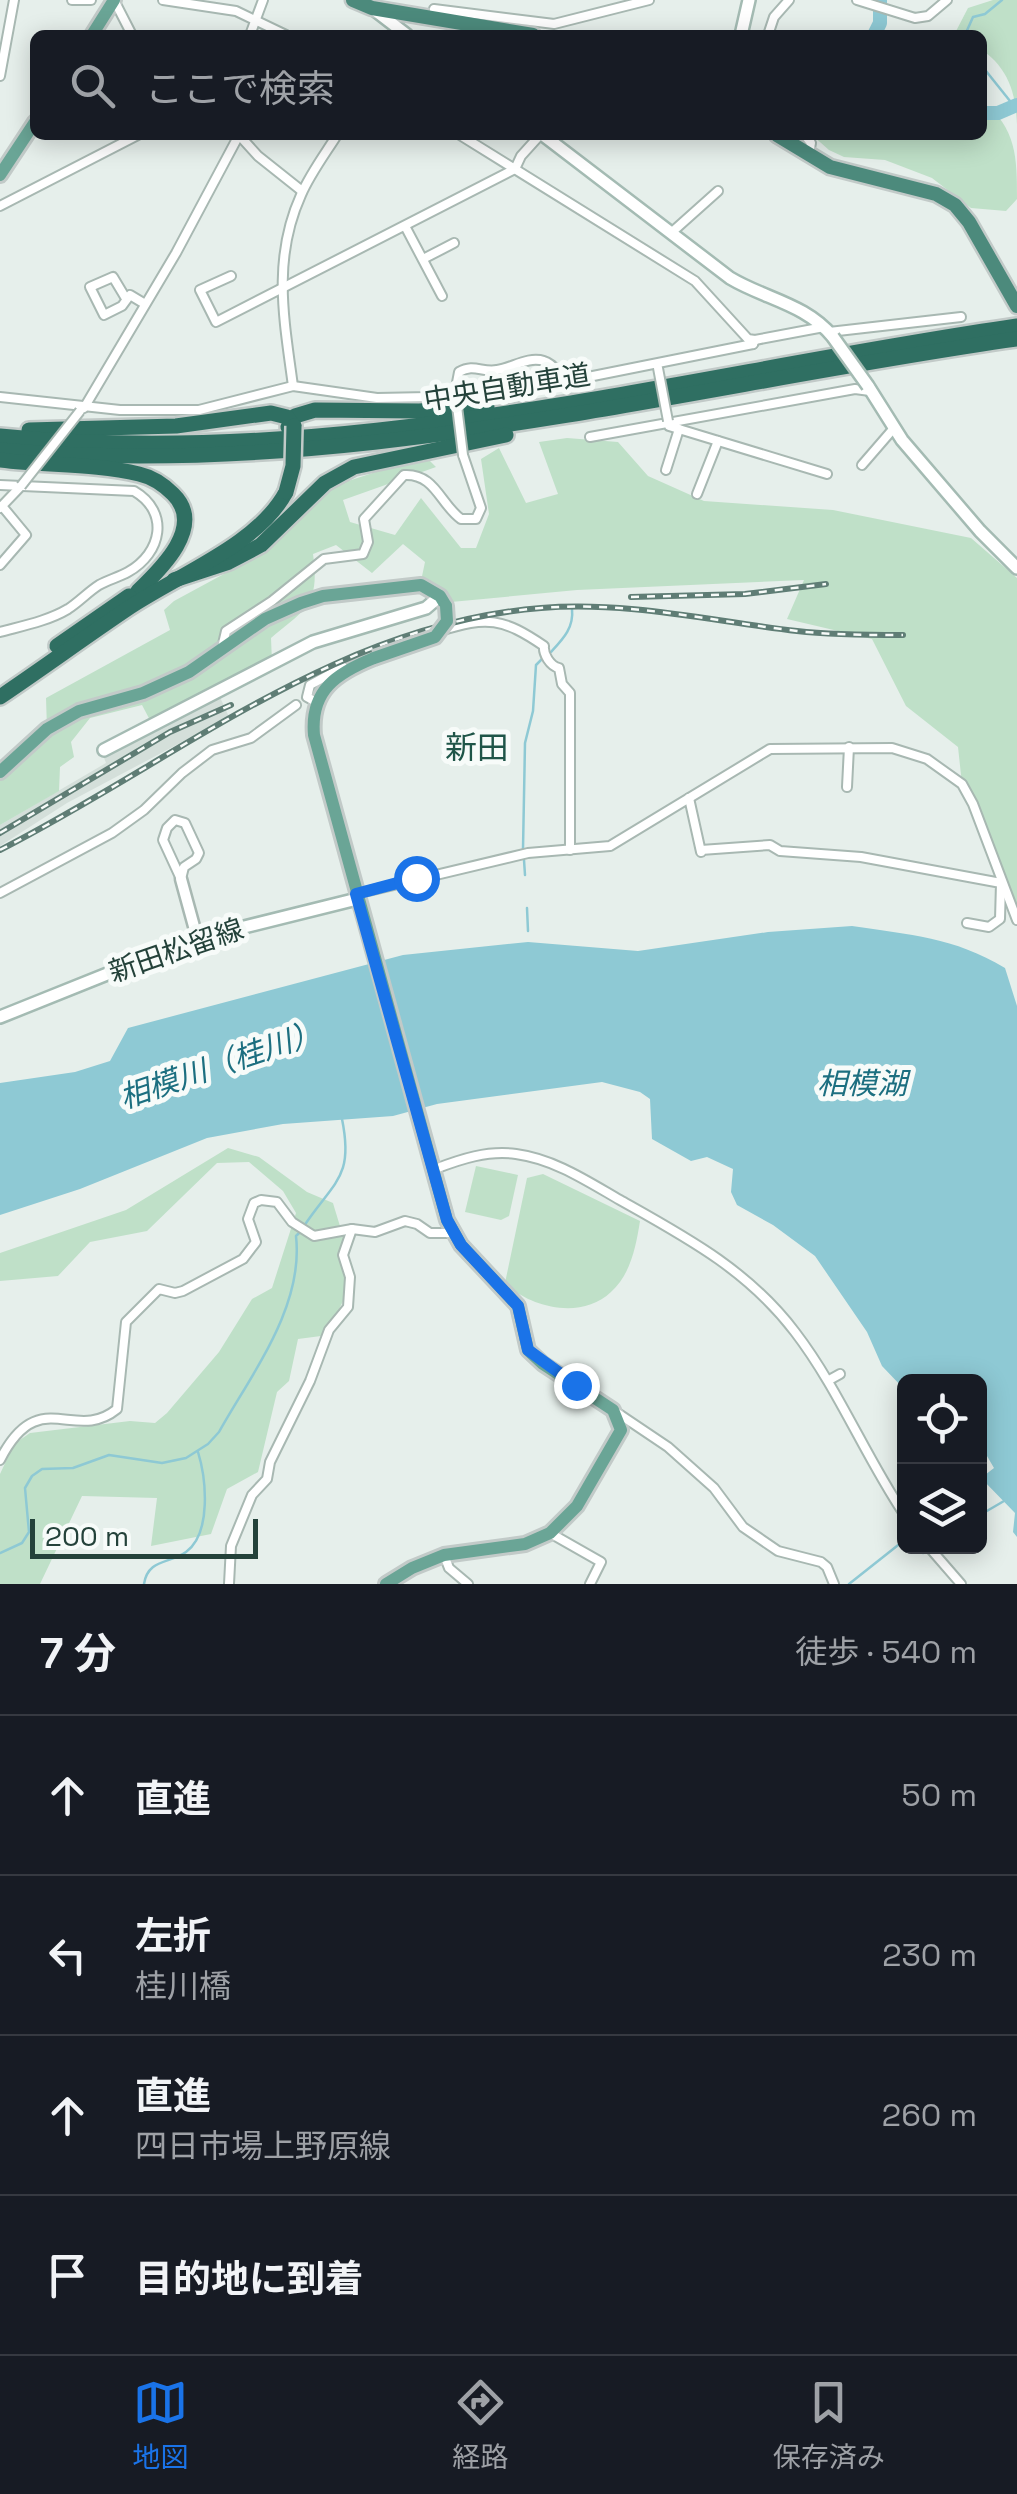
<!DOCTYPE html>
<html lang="ja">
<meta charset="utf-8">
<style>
:root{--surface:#171b24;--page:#20242c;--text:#f1f3f6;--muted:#9ea1a6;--line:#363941;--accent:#1a73e8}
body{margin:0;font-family:"Space Grotesk","Noto Sans JP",sans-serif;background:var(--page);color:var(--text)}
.controls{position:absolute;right:30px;bottom:30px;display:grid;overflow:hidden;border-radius:15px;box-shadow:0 5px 25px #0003}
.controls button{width:90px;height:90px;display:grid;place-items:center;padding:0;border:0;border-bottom:2px solid var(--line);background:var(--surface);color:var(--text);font:50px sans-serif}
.scale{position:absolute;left:30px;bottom:25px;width:228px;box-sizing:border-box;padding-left:10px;border:5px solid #24423a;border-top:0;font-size:28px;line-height:35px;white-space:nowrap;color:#24423a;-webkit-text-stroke:8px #f7fbf9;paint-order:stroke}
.stop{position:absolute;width:30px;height:30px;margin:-22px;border:8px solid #1a73e8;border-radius:50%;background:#fff}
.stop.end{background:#1a73e8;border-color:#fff;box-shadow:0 2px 10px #0008}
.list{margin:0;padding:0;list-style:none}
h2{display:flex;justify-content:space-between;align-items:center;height:130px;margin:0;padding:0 40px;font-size:42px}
h2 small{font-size:32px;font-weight:400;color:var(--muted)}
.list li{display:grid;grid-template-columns:65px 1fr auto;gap:30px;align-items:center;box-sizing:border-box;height:160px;padding:0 40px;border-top:2px solid var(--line)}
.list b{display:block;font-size:38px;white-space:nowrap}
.list p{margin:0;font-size:32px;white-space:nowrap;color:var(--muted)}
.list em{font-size:32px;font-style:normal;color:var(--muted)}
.icon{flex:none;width:55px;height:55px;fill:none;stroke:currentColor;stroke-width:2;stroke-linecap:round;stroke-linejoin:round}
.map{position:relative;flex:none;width:1017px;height:1584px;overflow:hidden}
.search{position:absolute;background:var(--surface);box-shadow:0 5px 25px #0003;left:30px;right:30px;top:30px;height:110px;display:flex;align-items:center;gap:25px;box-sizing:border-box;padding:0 35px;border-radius:15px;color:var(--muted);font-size:38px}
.sheet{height:770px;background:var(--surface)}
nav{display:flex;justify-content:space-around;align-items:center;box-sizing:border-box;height:140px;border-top:2px solid var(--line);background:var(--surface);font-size:28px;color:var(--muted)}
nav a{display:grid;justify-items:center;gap:5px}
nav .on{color:var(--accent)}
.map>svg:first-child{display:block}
.built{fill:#d4dfda}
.green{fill:#bfe0c8}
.water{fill:#8ec9d4}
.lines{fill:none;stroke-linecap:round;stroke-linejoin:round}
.stream{stroke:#8ec9d4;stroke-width:2.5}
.river{stroke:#8ec9d4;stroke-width:14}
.minor-casing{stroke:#a8b8b2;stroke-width:12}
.tertiary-casing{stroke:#a8b8b2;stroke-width:15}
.secondary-casing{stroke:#a4bbb3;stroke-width:16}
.primary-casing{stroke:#c2cac8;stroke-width:18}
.trunk-casing{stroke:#c2cac8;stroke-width:19}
.motorway-casing{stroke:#c2cac8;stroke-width:20}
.minor{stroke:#fff;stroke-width:8}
.tertiary{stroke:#fff;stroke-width:10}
.secondary{stroke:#fff;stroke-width:11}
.primary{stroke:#6aa596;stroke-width:12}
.trunk{stroke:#4c8a7c;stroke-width:14}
.motorway{stroke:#2f6f62;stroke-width:15}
.rail-casing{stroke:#5f7d75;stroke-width:6}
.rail{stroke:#f7fbf9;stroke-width:2.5;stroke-dasharray:8;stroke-linecap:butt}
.minor-bridge-casing{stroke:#a8b8b2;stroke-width:12;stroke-linecap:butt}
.secondary-bridge-casing{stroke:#a4bbb3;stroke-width:16;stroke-linecap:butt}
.primary-bridge-casing{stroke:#c2cac8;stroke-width:18;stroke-linecap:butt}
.motorway-bridge-casing{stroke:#c2cac8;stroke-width:20;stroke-linecap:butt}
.minor-bridge{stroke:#fff;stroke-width:8}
.secondary-bridge{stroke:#fff;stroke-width:11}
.primary-bridge{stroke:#6aa596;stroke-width:12}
.motorway-bridge{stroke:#2f6f62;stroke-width:15}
.route{stroke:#1a73e8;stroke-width:12}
.labels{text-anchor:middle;stroke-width:10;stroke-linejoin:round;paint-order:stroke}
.street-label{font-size:28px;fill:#24423a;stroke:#f7fbf9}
.water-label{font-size:30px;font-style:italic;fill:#1c6f80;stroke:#f7fbf9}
.quarter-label{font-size:32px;fill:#1f5548;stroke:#f7fbf9}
</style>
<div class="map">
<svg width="1017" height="1584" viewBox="0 0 1017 1584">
<rect width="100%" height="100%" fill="#e6efeb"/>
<path class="built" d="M219,695L229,717L67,803L0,846V825L106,763L103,755Z"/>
<g class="green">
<path d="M993,0H1017V124C1016,93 1008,68 982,50V35H954L968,8Z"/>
<path d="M982,102C1017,127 1017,159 1017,199L1006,211L971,208L932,178L885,160L844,157L829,150L812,135H982Z"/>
<path d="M567,438L618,442L648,476L704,501L833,510L971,538L1017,578V920L962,784L958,747L906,706L872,639L787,619L804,580L577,590L451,602L442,590L421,581L425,562L403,544L372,573L336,545L313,554C320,604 306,609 271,638L272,662L152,724L142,705L90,718L71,742L74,757L60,767L59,791L0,825V772L47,729L46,698L170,630L164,610L174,601L246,562L330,487L403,463L429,460L436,467L343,500L350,522L395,535L421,498L461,548H476L489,514L481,459L499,448L526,503L558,494L539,442Z"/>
<path d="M228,1148L259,1157L307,1192L333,1203C352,1268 364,1278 321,1336L298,1339L289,1381L277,1392L258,1472L227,1489L211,1534L151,1546L157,1498L82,1496L40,1584H0V1474L14,1444L30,1433L130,1421L155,1423L167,1413L219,1352L252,1299L272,1288L296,1213L283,1191L249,1162L217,1163L147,1231L90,1242L58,1276L0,1281V1253L126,1210Z"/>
<path d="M476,1166L518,1175L509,1216L501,1220L465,1212Z"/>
<path d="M543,1174L640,1221C636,1246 631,1274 611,1292C582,1320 530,1308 505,1283L527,1178Z"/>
</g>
<path class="water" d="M852,926C910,935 954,937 1005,968L1017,1006V1537L1013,1532L1015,1513L981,1478L994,1468L980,1444V1382H904V1389L882,1366L867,1332L815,1256L773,1225L737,1205L731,1192L733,1169L707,1157L691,1161L652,1139L650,1099L640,1092L602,1082L437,1104L393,1116L283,1124L207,1138L80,1189L0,1215V1083L75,1072L110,1061L128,1028L403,955L528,942L638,951L768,932Z"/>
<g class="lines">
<g class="stream">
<path d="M965,35L973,17L985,14L1002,0"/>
<path d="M982,66L1014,106"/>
<path d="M551,652C563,639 574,628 572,609"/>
<path d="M523,849L525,743L533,711L536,665L542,659"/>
<path d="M524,860L525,875"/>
<path d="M527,908L528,931"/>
<path d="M304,1226C334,1181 354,1178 342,1119"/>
<path d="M980,1515L1004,1501"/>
<path d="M911,1546L923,1553L927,1550"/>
<path d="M0,1553L22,1543L29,1532L25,1488L32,1476L42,1469L73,1468L109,1455L162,1463L186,1458L208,1444L219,1432C252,1373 304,1307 296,1236L299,1233"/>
<path d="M144,1584C148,1559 169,1564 186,1552C212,1533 206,1478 198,1452"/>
<path d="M849,1584L902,1542L904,1543"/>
</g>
<g class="river">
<path d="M874,35L880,23V0"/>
<path d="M982,113H998L1017,105"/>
</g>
<defs>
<g id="minor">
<path d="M72,0H91"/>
<path d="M114,0L132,35"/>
<path d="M163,0L236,11L286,35"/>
<path d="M857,0L915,18L928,16L947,0"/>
<path d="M434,9L554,24L649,0"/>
<path d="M250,35L263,0"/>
<path d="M768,35L774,17L789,0"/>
<path d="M0,76L14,0"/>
<path d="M239,135L258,156L302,191"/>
<path d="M460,135L695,281L748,339L755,340L753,344"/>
<path d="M805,135L811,143L809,153"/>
<path d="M0,206L138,135"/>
<path d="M405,226L442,296"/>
<path d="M671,233L718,191"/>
<path d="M423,259L454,243"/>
<path d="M231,276L200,290L216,322L515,169L521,156L540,135"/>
<path d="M125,297L113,277L90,287L104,315L122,306L130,295L145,304"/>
<path d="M829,332L961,317"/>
<path d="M755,340L824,327"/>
<path d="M293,386C284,319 272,259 301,195C310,174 325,154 337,135"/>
<path d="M455,393L459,372C474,363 482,373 497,370C512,368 528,356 544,361C555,364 558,376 568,381L753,344"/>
<path d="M0,397L120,410H199L293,386L377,398L428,397L455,390"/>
<path d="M84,408L176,253L239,135"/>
<path d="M668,421L669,426L827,474"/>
<path d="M590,437L855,389L870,391"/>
<path d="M862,465L894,428"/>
<path d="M666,470L679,429"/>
<path d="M0,485L134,491C170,512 162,553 128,572C119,577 108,580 99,585C88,592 79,602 68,609C48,621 22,626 0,632"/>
<path d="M697,494L718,441"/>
<path d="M0,508L21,486"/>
<path d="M0,565L26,535L2,506"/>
<path d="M440,631C487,616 503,618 544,646C543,654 550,666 559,668L562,684L570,693V850"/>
<path d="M222,648L226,631L272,601L324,559L363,554L368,542L364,519L404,475C435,473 440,504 461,519H476L481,508L463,455"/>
<path d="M316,702L307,697L310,685L343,667"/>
<path d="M847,787L849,747"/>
<path d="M689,798L701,852"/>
<path d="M175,820L185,823L199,853L196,859L184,867L181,879L163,840L167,828Z"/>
<path d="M701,850L770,845L780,851L861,857L1001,883L1000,919L989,927L967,923"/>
<path d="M0,893L112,833L144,810L182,773L212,750L251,738L296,705"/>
<path d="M356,894L528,853L610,846L770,749L892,748L927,759L962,784L973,804L1017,920"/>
<path d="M435,1169C461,1159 488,1150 516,1154C554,1159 587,1181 620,1200C686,1237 748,1270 795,1332C838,1388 865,1456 904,1514"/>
<path d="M831,1379L840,1374"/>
<path d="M613,1410L668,1447L714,1488L743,1527L778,1551L821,1562L827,1567L834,1584"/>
<path d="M0,1460C39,1383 74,1444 117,1409L126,1322L159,1289L175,1293L183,1291L243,1259L256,1242L248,1219L254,1203L261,1200L277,1202L292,1222L314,1236L352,1229L375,1232L405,1221L417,1224L430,1233H453"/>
<path d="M550,1533L601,1562L590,1584"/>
<path d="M928,1546L961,1584"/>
<path d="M444,1555L449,1568L468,1584"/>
<path d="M229,1584L231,1546L252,1495L267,1479L270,1462L310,1381L329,1330L348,1307L350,1277L343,1255L352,1229"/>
</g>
<path id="tertiary" d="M181,879L198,941"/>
<g id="secondary">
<path d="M372,8L407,35"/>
<path d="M741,35L749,0"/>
<path d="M543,135L730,278C765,299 806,304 833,337"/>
<path d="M868,386L902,440L980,531L1017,568"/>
<path d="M104,750L313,642L426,608L440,596"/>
<path d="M0,1017L167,950L224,932L357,899"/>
</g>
<g id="primary">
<path d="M92,35L114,0"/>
<path d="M0,175L35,122"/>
<path d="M374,658C337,673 310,690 314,735L447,1220L461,1245L518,1306L528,1350L543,1364L613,1410L621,1430L577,1506L550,1533L525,1544L444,1555L412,1568L386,1584"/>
<path d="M0,772L47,729L79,711L143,693L189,672L265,619L301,603L323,596L421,585L440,596L446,606"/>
</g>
<g id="trunk">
<path d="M353,0L372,8L533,35"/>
<path d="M777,135L830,167L936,194L955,205L969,222L1017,306"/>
</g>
<g id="motorway">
<path d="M288,427L295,416L315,410L419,411L487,407"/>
<path d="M29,430L176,426L271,413L287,417L294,426"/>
<path d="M0,436C344,471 679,375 1017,326"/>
<path d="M0,450C344,481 679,387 1017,339"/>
<path d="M0,460C46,466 94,463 139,474C152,477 164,485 173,494C206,526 161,569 138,591"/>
<path d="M174,580L229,562L261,545L325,483L354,467L506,435"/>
<path d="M57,646L129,596"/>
<path d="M0,697C43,668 84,638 127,609C177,575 258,545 286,492"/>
</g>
</defs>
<use href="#minor" class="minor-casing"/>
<use href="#tertiary" class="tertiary-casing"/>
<use href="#secondary" class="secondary-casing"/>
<use href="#primary" class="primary-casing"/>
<use href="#trunk" class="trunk-casing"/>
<use href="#motorway" class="motorway-casing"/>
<use href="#minor" class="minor"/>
<use href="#tertiary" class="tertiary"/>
<use href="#secondary" class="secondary"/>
<use href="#primary" class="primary"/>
<use href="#trunk" class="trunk"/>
<use href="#motorway" class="motorway"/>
<defs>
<g id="rail">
<path d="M631,597L745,594L826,584"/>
<path d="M0,833L170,732L231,705"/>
<path d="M0,850C177,760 336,624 541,608C628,601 711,621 797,631C832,635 867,635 903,635"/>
</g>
</defs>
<use href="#rail" class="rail-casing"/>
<use href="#rail" class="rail"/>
<defs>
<g id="minor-bridge">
<path d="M658,368L668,421"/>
<path d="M456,398L463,455"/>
<path d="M21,486L80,411"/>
</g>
<path id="secondary-bridge" d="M833,337L868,386"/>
<path id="primary-bridge" d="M374,658L435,637L447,621L446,606"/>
<path id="motorway-bridge" d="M286,492L293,466L294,426"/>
</defs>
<use href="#minor-bridge" class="minor-bridge-casing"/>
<use href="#secondary-bridge" class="secondary-bridge-casing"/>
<use href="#primary-bridge" class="primary-bridge-casing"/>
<use href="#motorway-bridge" class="motorway-bridge-casing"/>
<use href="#minor-bridge" class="minor-bridge"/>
<use href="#secondary-bridge" class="secondary-bridge"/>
<use href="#primary-bridge" class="primary-bridge"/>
<use href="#motorway-bridge" class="motorway-bridge"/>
</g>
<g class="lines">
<path class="route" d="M416,878L356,894L447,1220L461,1245L518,1306L528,1350L576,1385"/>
</g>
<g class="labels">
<g class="street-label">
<text transform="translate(507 387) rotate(-9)" y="10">中央自動車道</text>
<text transform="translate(176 950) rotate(-19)" y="10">新田松留線</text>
</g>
<g class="water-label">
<text transform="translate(220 1065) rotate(-19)" y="10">相模川（桂川）</text>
<text x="862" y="1094">相模湖</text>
</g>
<g class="quarter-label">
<text x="477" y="759">新田</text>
</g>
</g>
</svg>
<div class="controls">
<button><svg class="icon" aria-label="locate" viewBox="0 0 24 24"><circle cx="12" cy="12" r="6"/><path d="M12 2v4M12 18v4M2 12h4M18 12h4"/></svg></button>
<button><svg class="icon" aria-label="layers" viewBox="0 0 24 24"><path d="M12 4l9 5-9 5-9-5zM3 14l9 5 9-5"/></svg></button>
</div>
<div class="scale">200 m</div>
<div class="stop" style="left:416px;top:878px"></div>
<div class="stop end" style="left:576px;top:1385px"></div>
<div class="search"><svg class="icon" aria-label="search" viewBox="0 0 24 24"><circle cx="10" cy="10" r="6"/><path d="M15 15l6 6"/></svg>ここで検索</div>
</div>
<section class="sheet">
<h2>7 分<small>徒歩 · 540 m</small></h2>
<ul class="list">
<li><svg class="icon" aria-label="ahead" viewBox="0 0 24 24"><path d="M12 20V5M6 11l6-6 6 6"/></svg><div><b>直進</b></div><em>50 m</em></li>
<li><svg class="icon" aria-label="left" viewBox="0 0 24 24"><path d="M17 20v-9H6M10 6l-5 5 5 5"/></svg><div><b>左折</b><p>桂川橋</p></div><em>230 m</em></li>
<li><svg class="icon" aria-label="ahead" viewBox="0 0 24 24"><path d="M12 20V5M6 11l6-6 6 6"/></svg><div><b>直進</b><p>四日市場上野原線</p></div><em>260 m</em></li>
<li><svg class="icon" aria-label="arrive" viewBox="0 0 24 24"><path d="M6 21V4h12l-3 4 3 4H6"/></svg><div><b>目的地に到着</b></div></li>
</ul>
</section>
<nav>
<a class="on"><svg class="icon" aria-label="map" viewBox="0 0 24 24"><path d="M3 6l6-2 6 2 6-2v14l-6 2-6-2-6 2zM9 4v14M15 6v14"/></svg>地図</a>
<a><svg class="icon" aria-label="directions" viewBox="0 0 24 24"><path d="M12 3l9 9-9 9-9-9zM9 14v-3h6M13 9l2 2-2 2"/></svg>経路</a>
<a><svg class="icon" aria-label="saved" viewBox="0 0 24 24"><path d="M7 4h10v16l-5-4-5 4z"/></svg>保存済み</a>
</nav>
